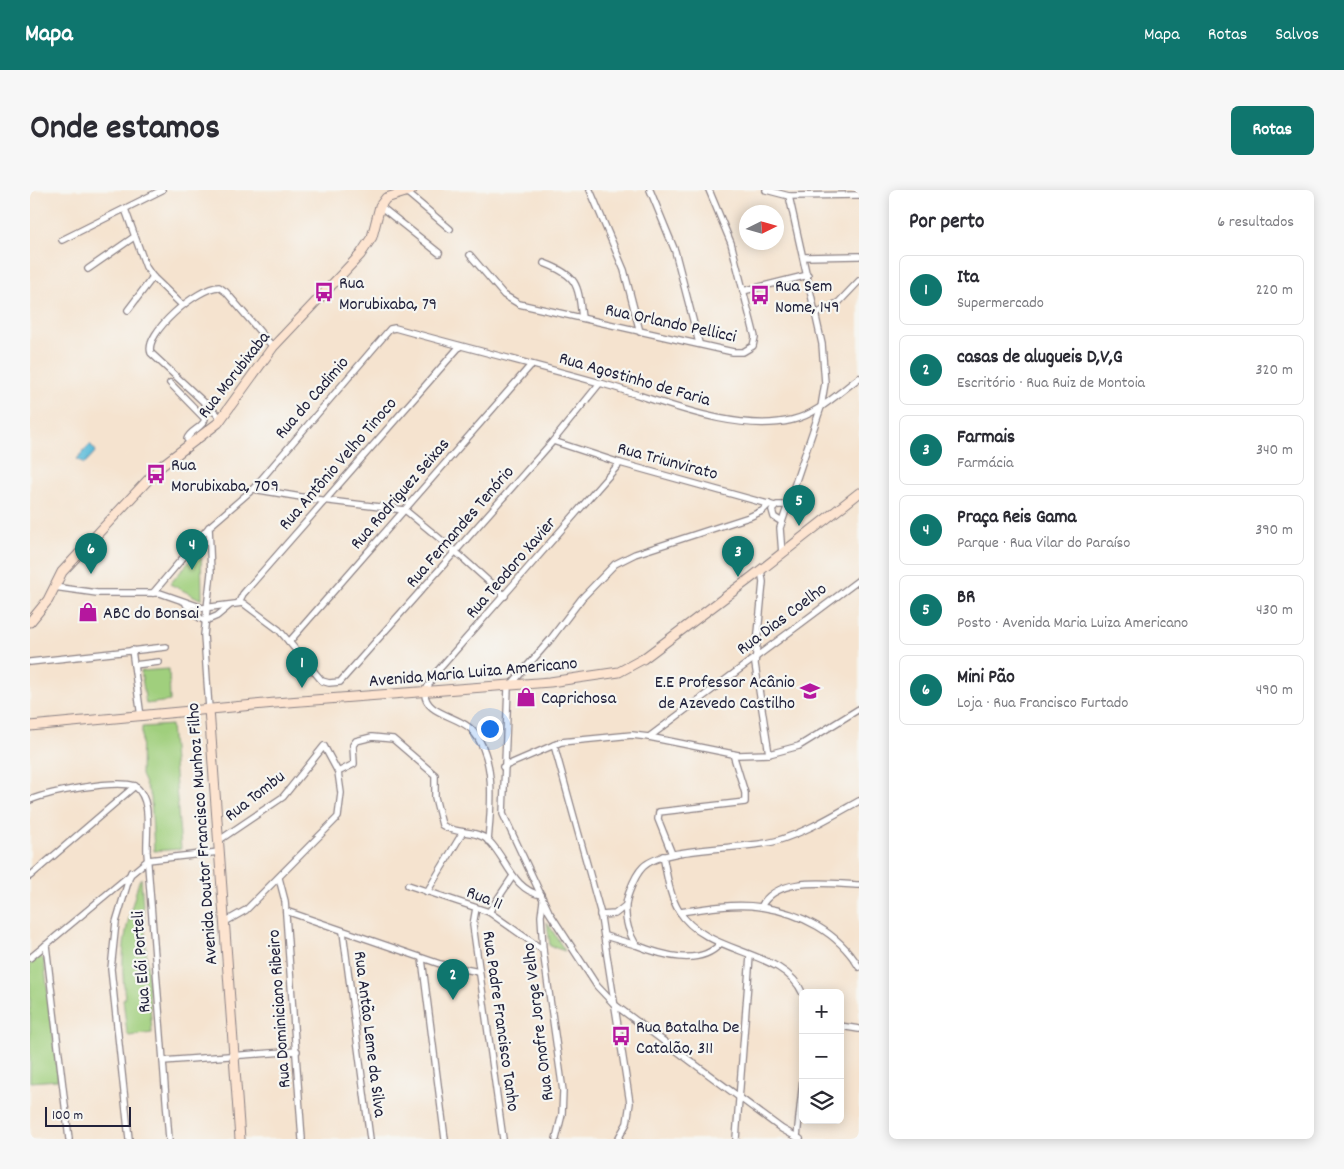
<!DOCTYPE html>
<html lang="pt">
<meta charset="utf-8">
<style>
:root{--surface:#fff;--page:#f7f7f7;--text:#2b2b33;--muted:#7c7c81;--line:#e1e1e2;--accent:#0f766e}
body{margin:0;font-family:Dekko,sans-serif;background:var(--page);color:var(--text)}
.controls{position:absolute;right:15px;bottom:15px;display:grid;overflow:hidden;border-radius:8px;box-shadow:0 2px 12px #0003}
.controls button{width:45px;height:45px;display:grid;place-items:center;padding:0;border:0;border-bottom:1px solid var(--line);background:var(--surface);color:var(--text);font:25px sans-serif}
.compass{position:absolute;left:709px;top:15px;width:45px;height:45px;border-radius:50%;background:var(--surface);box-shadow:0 2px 12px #0003;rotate:85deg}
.scale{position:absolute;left:15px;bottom:12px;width:86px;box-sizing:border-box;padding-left:5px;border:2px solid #22223b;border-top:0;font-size:14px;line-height:18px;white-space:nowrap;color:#22223b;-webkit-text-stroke:4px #f6f6f2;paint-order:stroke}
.you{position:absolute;left:459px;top:538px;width:18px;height:18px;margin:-12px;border:4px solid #fff;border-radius:50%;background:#1a73e8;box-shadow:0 0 0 8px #1a73e833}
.badge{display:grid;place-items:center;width:32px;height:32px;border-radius:50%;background:var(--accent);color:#fff;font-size:16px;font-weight:700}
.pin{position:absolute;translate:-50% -41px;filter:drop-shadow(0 1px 2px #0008)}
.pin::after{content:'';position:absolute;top:26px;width:18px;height:15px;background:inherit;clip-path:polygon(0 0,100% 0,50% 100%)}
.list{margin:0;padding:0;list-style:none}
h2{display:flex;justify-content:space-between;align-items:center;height:65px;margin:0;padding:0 20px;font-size:21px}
h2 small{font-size:16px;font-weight:400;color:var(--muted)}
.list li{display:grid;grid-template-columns:32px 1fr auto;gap:15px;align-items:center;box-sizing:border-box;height:70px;margin:0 10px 10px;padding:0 10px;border:1px solid var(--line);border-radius:8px}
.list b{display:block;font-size:19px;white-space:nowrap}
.list p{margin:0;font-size:16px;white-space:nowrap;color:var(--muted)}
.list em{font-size:16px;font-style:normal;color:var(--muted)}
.icon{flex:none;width:28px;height:28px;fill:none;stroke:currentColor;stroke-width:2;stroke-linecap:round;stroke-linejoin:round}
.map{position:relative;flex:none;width:829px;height:949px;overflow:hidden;border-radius:8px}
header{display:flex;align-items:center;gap:30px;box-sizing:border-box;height:70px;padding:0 25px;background:var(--accent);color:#fff}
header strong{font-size:24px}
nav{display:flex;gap:28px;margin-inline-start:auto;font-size:18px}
.intro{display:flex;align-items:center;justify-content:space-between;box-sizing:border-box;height:120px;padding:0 30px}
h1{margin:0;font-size:35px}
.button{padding:12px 22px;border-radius:8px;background:var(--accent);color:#fff;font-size:18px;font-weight:700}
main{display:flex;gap:30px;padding:0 30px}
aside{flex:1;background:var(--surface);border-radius:8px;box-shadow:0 2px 12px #0003}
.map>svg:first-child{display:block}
.green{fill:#a0cf7d;stroke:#61785c}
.water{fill:#5bbbd9;stroke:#3e6e8a}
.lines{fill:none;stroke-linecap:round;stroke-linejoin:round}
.street-casing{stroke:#8c8285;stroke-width:8}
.secondary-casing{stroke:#8c8285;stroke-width:11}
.street{stroke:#fff;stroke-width:5.5}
.secondary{stroke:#fde4d0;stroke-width:9}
.labels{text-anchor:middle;stroke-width:4.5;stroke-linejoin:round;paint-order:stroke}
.poi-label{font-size:18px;fill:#22223b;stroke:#f6f6f2;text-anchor:start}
.street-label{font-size:18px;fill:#22223b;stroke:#f6f6f2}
</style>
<header>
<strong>Mapa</strong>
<nav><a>Mapa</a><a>Rotas</a><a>Salvos</a></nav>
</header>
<div class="intro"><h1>Onde estamos</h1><a class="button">Rotas</a></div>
<main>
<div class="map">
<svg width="829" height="949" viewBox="0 0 829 949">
<rect width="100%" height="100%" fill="#f6f6f2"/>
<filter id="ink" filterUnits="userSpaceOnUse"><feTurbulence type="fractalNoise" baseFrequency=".02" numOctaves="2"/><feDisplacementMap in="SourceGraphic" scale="10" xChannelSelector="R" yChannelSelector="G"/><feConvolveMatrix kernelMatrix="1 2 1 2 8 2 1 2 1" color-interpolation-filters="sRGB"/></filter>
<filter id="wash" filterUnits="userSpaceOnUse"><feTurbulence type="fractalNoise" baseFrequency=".0096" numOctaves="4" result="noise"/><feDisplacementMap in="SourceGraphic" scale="20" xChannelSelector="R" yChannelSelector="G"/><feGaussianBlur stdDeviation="1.12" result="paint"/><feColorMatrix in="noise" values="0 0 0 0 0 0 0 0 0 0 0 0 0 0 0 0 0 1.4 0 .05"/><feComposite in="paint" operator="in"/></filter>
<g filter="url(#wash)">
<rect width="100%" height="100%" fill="#f5e3cf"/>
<g class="green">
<path d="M171,358L172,410L140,394Z"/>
<path d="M139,479L140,511L116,514L111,481Z"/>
<path d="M141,535L151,659L124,661L121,607L111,585L112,537Z"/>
<path d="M111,688L122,843L99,846L97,843L93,809L95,808C89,759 96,737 109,691Z"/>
<path d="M517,732L535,761L520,756Z"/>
<path d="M9,765L14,770L28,890L0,892V773Z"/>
</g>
<path class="water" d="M60,254L66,261L54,274L47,269Z"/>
</g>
<g filter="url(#ink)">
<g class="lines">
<defs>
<g id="street">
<path d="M560,0L594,80L610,142"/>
<path d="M620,0L645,61L669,153"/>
<path d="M736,0L759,6L829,5"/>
<path d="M375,1L420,39"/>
<path d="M350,16L409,63"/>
<path d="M95,19L116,77L123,87L152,115"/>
<path d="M32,50L132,0"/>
<path d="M440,65L474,105L489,114L703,162H713L723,156L725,147L701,53L679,0"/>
<path d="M774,67L829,66"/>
<path d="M514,73C548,86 548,94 552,128"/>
<path d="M58,79L104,47"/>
<path d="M713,101L778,85"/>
<path d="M98,120L123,87"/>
<path d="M786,124L809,112L829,91"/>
<path d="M140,193L175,229C173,238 160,240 157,249L161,254"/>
<path d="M192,229L121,163C113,144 168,97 189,97L196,102L243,157"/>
<path d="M523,251L590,273L745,316"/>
<path d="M223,299L283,309L375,320L426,362L475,406"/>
<path d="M739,314L732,321L719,327L605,364L585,374L552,408L520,450L478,498L473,624L519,722L567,796L585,815L752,939L770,949"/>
<path d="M752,332L744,327L742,320L747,315H757"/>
<path d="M752,364L750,338L791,217L795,193L792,154L759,6"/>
<path d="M731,380L733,392L725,474L739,564"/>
<path d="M24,397L67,403H130L173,418L213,413L249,440L292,491L299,493L310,492L523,251L570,193"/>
<path d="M123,403L179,337L223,299L360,139L365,138C433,157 502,174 570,193C627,209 703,244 762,230C788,224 808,203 829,188"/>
<path d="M209,412L213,404L430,156"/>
<path d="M156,414L165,425L175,431L187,426L199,416"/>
<path d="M259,452L501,175"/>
<path d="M102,460L111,527"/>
<path d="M0,472L136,457"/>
<path d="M104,475L129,472"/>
<path d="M179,519L174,445L181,383L179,337"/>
<path d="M619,547L829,390"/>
<path d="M524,555L570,721L600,913L597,933L588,949"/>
<path d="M473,577L531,552L602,545L619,547L708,565L739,564L769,556L829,519"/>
<path d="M308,582L324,574L323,555L326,551L342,547L363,549L405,585V607L412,635C426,645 446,639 459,651C477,669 483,700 511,705"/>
<path d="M105,596C123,610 116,642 117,662L139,949"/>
<path d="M0,610C20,602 85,589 105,596"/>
<path d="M188,651L253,607L294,556L308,582L311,603L308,627L216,720L193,733"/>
<path d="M458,651C461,617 467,568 442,540C430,526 393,524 395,502L404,485L590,273"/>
<path d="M642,664L628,629L629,622L715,612V603L703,564"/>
<path d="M633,666C637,684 639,705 649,721C677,766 753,758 773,804"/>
<path d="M0,686L105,596"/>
<path d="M249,688L255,711L272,949"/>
<path d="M378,695L459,722L513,760"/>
<path d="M397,702L433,642"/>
<path d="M513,711L511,726L513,760L533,901L532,924L526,949"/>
<path d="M731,717C747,685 800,694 829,695"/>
<path d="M446,718L443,735L473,949"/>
<path d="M256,721L410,774L449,782"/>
<path d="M459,722L483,686"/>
<path d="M650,722C675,718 705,713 731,717C771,723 808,742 829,777"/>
<path d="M570,725L585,724L595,716"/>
<path d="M313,742L340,949"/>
<path d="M575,746L606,755"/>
<path d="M690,754C669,777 631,765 606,755C596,738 592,719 600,700C603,692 607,683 613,677C634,656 714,660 746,651C776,642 802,626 829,611"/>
<path d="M16,755L39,949"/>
<path d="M0,768L118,670L189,662"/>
<path d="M392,769L415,949"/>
<path d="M810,836L829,839"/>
<path d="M133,871L267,861"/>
<path d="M767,947L773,890"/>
<path d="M99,949L81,779L86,732L101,682"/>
<path d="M706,949L720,766"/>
</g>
<g id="secondary">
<path d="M0,432L18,410L32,382L130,277L188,233L243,157L330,65L342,47L350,16L356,8L382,0"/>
<path d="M179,519L210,949"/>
<path d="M0,536L245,513L520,492L589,482L613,469L722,387L829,303"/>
</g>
</defs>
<use href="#street" class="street-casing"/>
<use href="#secondary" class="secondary-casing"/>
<use href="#street" class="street"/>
<use href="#secondary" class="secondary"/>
</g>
</g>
<defs>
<symbol id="bus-bare" viewBox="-9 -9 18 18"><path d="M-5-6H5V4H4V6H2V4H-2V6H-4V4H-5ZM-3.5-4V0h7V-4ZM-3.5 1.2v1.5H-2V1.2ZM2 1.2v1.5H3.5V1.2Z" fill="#b5179e" stroke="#f6f6f2" stroke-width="2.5" paint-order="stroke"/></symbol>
<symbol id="shop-bare" viewBox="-9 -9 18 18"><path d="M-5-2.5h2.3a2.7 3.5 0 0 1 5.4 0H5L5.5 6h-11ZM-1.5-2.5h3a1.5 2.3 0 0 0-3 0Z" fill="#b5179e" stroke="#f6f6f2" stroke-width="2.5" paint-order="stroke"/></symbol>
<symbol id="school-bare" viewBox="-9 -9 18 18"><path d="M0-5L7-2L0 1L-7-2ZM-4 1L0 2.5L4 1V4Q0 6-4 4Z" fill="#b5179e" stroke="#f6f6f2" stroke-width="2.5" paint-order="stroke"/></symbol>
</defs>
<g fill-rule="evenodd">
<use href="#bus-bare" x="280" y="88" width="28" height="28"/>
<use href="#bus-bare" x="716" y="91" width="28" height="28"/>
<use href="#bus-bare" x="112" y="270" width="28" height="28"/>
<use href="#shop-bare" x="44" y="408" width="28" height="28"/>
<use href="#school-bare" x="766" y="487" width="28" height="28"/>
<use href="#shop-bare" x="482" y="493" width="28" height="28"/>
<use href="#bus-bare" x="577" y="832" width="28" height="28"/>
</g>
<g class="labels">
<g class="poi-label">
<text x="309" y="98">Rua<tspan x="309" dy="21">Morubixaba, 79</tspan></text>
<text x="745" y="101">Rua Sem<tspan x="745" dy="21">Nome, 149</tspan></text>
<text x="141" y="280">Rua<tspan x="141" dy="21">Morubixaba, 709</tspan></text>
<text x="73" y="428">ABC do Bonsai</text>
<text x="765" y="497" text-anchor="end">E.E Professor Acânio<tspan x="765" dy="21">de Azevedo Castilho</tspan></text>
<text x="511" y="513">Caprichosa</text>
<text x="606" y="842">Rua Batalha De<tspan x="606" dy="21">Catalão, 311</tspan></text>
</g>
<g class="street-label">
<text transform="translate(641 132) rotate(12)" y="6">Rua Orlando Pellicci</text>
<text transform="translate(203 184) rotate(-52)" y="6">Rua Morubixaba</text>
<text transform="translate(605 188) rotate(16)" y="6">Rua Agostinho de Faria</text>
<text transform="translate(281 207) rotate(-49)" y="6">Rua do Cadimio</text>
<text transform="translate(638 270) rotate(15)" y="6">Rua Triunvirato</text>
<text transform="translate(307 273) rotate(-49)" y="6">Rua Antônio Velho Tinoco</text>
<text transform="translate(369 303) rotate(-49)" y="6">Rua Rodriguez Seixas</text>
<text transform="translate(429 336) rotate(-49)" y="6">Rua Fernandes Tenório</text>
<text transform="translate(480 377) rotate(-49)" y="6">Rua Teodoro Xavier</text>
<text transform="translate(751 428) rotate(-37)" y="6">Rua Dias Coelho</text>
<text transform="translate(443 481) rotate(-5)" y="6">Avenida Maria Luiza Americano</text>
<text transform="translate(224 605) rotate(-38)" y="6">Rua Tombu</text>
<text transform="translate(171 644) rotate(-94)" y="6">Avenida Doutor Francisco Munhoz Filho</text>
<text transform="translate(455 707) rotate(22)" y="6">Rua 11</text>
<text transform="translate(110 772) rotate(-94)" y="6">Rua Elói Porteli</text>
<text transform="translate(248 819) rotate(-94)" y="6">Rua Dominiciano Ribeiro</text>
<text transform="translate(472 831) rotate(82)" y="6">Rua Padre Francisco Tanho</text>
<text transform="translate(507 832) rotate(-97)" y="6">Rua Onofre Jorge Velho</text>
<text transform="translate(341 844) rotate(83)" y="6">Rua Antão Leme da Silva</text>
</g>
</g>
</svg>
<div class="controls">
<button>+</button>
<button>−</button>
<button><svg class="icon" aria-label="layers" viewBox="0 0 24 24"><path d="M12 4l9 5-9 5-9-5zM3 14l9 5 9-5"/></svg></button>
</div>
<svg class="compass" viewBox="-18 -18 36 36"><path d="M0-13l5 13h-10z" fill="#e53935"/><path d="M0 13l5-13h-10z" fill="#7c7c81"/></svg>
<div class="scale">100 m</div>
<div class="you"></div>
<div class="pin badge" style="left:272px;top:498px">1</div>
<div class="pin badge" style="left:423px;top:810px">2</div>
<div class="pin badge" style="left:708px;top:387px">3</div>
<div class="pin badge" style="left:162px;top:380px">4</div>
<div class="pin badge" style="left:769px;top:336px">5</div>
<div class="pin badge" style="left:61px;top:384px">6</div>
</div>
<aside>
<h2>Por perto<small>6 resultados</small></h2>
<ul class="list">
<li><span class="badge">1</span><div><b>Ita</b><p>Supermercado</p></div><em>220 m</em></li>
<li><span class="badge">2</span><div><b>casas de alugueis D,V,G</b><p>Escritório · Rua Ruiz de Montoia</p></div><em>320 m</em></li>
<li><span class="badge">3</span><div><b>Farmais</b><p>Farmácia</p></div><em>340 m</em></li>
<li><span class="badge">4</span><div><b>Praça Reis Gama</b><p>Parque · Rua Vilar do Paraíso</p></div><em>390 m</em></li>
<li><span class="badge">5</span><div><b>BR</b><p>Posto · Avenida Maria Luiza Americano</p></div><em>430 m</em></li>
<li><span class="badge">6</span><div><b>Mini Pão</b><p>Loja · Rua Francisco Furtado</p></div><em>490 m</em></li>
</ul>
</aside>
</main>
